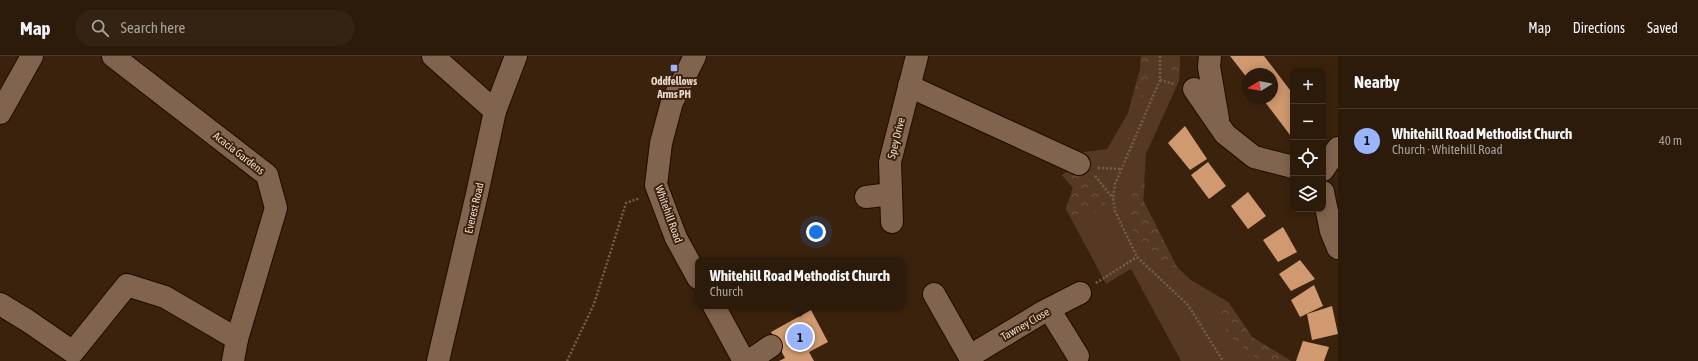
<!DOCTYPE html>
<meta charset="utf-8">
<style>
:root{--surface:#2c1a0a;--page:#342313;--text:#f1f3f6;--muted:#a6a19c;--line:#48382b;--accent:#9ab5fd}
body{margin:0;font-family:"Asap Condensed",sans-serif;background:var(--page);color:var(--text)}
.controls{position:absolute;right:12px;top:12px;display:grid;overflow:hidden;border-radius:8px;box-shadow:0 2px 10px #0003}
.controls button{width:36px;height:36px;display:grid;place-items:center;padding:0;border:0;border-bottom:1px solid var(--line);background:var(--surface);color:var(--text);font:20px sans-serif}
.compass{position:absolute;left:1242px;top:12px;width:36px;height:36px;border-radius:50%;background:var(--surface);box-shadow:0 2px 10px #0003;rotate:260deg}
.you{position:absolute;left:816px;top:176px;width:14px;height:14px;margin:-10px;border:3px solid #fff;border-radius:50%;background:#1a73e8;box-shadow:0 0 0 6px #1a73e833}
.badge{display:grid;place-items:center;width:26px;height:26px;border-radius:50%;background:var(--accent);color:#111;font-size:13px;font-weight:700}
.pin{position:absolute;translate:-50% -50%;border:2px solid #fff;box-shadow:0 1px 4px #0006}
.popup{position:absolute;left:695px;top:201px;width:210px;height:52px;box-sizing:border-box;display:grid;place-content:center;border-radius:8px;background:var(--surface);filter:drop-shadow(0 1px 3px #0005);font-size:13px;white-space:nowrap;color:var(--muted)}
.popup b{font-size:15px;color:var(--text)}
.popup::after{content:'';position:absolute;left:50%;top:100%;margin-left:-8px;border:8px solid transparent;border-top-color:var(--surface)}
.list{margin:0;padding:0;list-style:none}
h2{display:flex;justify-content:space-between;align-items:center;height:52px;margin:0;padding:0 16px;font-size:17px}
h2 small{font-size:13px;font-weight:400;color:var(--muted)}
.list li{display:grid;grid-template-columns:26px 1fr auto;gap:12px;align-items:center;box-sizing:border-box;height:64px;padding:0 16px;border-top:1px solid var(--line)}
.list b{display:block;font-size:15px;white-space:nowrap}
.list p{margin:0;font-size:13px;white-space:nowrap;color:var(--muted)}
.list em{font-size:13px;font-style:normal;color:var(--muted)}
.icon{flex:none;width:22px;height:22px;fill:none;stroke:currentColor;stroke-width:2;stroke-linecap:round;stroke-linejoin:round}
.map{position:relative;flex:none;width:1338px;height:305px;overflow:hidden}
header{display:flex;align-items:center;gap:24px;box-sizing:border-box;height:56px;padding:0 20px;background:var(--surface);border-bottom:1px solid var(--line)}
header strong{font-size:19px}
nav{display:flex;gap:22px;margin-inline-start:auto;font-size:14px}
.search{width:280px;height:36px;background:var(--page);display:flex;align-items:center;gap:10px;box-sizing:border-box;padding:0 14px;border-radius:22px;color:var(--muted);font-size:15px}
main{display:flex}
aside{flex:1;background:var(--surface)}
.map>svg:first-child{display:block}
.green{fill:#563922}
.forest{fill:url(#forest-crowns)}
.building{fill:#d0996f}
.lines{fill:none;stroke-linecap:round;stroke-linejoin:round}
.minor-casing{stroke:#210a00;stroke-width:24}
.path{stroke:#755e4c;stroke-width:2.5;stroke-dasharray:2 2;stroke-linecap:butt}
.minor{stroke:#81644e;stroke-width:22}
.poi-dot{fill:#9ab5fd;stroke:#3b220d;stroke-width:1.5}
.labels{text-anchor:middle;stroke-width:4;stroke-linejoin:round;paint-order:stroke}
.poi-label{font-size:11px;font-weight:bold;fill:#e8d7cb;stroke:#3b220d}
.street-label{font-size:11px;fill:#e8d7cb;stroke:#3b220d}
</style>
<header>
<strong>Map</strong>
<div class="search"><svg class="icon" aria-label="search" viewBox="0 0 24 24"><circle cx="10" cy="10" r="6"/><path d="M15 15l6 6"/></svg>Search here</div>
<nav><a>Map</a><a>Directions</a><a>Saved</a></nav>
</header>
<main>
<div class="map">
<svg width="1338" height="305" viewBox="0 0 1338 305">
<defs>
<pattern id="forest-crowns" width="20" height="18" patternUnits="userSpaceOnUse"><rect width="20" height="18" fill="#563922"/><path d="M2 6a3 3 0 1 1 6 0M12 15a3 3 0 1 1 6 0" fill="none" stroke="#6e5541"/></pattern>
</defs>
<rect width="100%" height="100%" fill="#3b220d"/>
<path class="green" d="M1141,0H1180L1179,25L1146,98L1143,144L1177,211L1191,224L1228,246L1252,281L1291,305H1181L1131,213L1106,228L1066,153L1073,132L1062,119L1077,110V97L1107,93L1128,57L1140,14Z"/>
<g class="forest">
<path d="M1141,0H1150C1149,16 1148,30 1141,45L1131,46L1140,14Z"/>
<path d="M1168,0H1180L1179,25L1174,21Z"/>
<path d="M1077,110C1090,122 1108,137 1106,157L1090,156L1082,151L1073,166L1066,153L1073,132L1062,119Z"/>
<path d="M1145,126L1143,144L1177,211C1170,211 1162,211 1156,208C1137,198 1123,159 1132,140C1134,135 1141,130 1145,126Z"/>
<path d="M1221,242L1228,246L1252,281L1291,305C1282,305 1270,305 1262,304C1242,297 1227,276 1215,258Z"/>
</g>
<g class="building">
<path d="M1230,0H1264L1293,38V83L1262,42H1272V18H1248V23Z"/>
<path d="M1185,70L1207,103L1190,114L1168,87Z"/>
<path d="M1208,106L1226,130L1209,143L1191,119Z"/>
<path d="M1248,136L1266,160L1248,173L1231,150Z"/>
<path d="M1283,171L1297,196L1278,206L1263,184Z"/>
<path d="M1300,204L1315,223L1291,235L1279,218Z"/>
<path d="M1314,229L1323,250L1300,261L1291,244Z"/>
<path d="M1332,250L1338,278L1312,284L1307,258Z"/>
<path d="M811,254L828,286L809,296L814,305H779L785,302L771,276Z"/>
<path d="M1303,285L1329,291L1324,305H1296Z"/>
</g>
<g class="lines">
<defs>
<g id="minor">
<path d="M113,0L267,119L276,152L237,283L233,305"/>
<path d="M433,0L495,55"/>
<path d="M695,0L672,46L661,87L656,129L676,182L698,222"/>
<path d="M1210,0L1209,11L1218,63"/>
<path d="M909,30L1079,108"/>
<path d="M1194,33L1225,78L1254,101L1293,111"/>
<path d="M0,57L32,0"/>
<path d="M1323,114L1338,92"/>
<path d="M1323,136L1331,175L1338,192"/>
<path d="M866,141L891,138"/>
<path d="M892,166L890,106L917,0"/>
<path d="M934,238L972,305"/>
<path d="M0,248L28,265L73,296L127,229L165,241L237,283"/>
<path d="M714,250L744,305"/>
<path d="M1049,253L1078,300"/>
<path d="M970,300L1043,256L1080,237"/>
<path d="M438,305L477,138L495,55L516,0"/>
<path d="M749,305L771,290"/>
</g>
</defs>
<use href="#minor" class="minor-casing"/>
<g class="path">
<path d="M1160,0V24L1115,128L1113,142L1115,155L1137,201L1188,249L1223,305"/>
<path d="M1160,24L1174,28"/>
<path d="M1098,112L1121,113"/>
<path d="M1095,120L1113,142"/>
<path d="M1096,227L1137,201"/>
<path d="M567,305L594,248L626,147L640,142"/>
</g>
<use href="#minor" class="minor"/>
</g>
<rect class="poi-dot" x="670" y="8" width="8" height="8" rx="2"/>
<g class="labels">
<g class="poi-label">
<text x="674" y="29">Oddfellows<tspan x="674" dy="13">Arms PH</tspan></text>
</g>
<g class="street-label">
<text transform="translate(896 82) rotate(-76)" y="4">Spey Drive</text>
<text transform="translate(239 97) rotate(38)" y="4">Acacia Gardens</text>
<text transform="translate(474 152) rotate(-77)" y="4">Everest Road</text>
<text transform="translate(669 158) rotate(70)" y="4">Whitehill Road</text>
<text transform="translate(1025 268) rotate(-30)" y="4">Tawney Close</text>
</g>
</g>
</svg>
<div class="controls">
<button>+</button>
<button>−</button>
<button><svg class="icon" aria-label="locate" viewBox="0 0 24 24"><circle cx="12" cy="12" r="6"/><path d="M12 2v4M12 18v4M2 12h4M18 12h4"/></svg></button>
<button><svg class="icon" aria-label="layers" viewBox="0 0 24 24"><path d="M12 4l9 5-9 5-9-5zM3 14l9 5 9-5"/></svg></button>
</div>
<svg class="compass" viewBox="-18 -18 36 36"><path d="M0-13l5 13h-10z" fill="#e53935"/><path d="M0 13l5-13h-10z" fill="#a6a19c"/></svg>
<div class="you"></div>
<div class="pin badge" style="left:800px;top:281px">1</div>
<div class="popup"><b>Whitehill Road Methodist Church</b>Church</div>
</div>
<aside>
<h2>Nearby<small></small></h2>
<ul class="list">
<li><span class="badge">1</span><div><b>Whitehill Road Methodist Church</b><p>Church · Whitehill Road</p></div><em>40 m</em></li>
</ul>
</aside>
</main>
